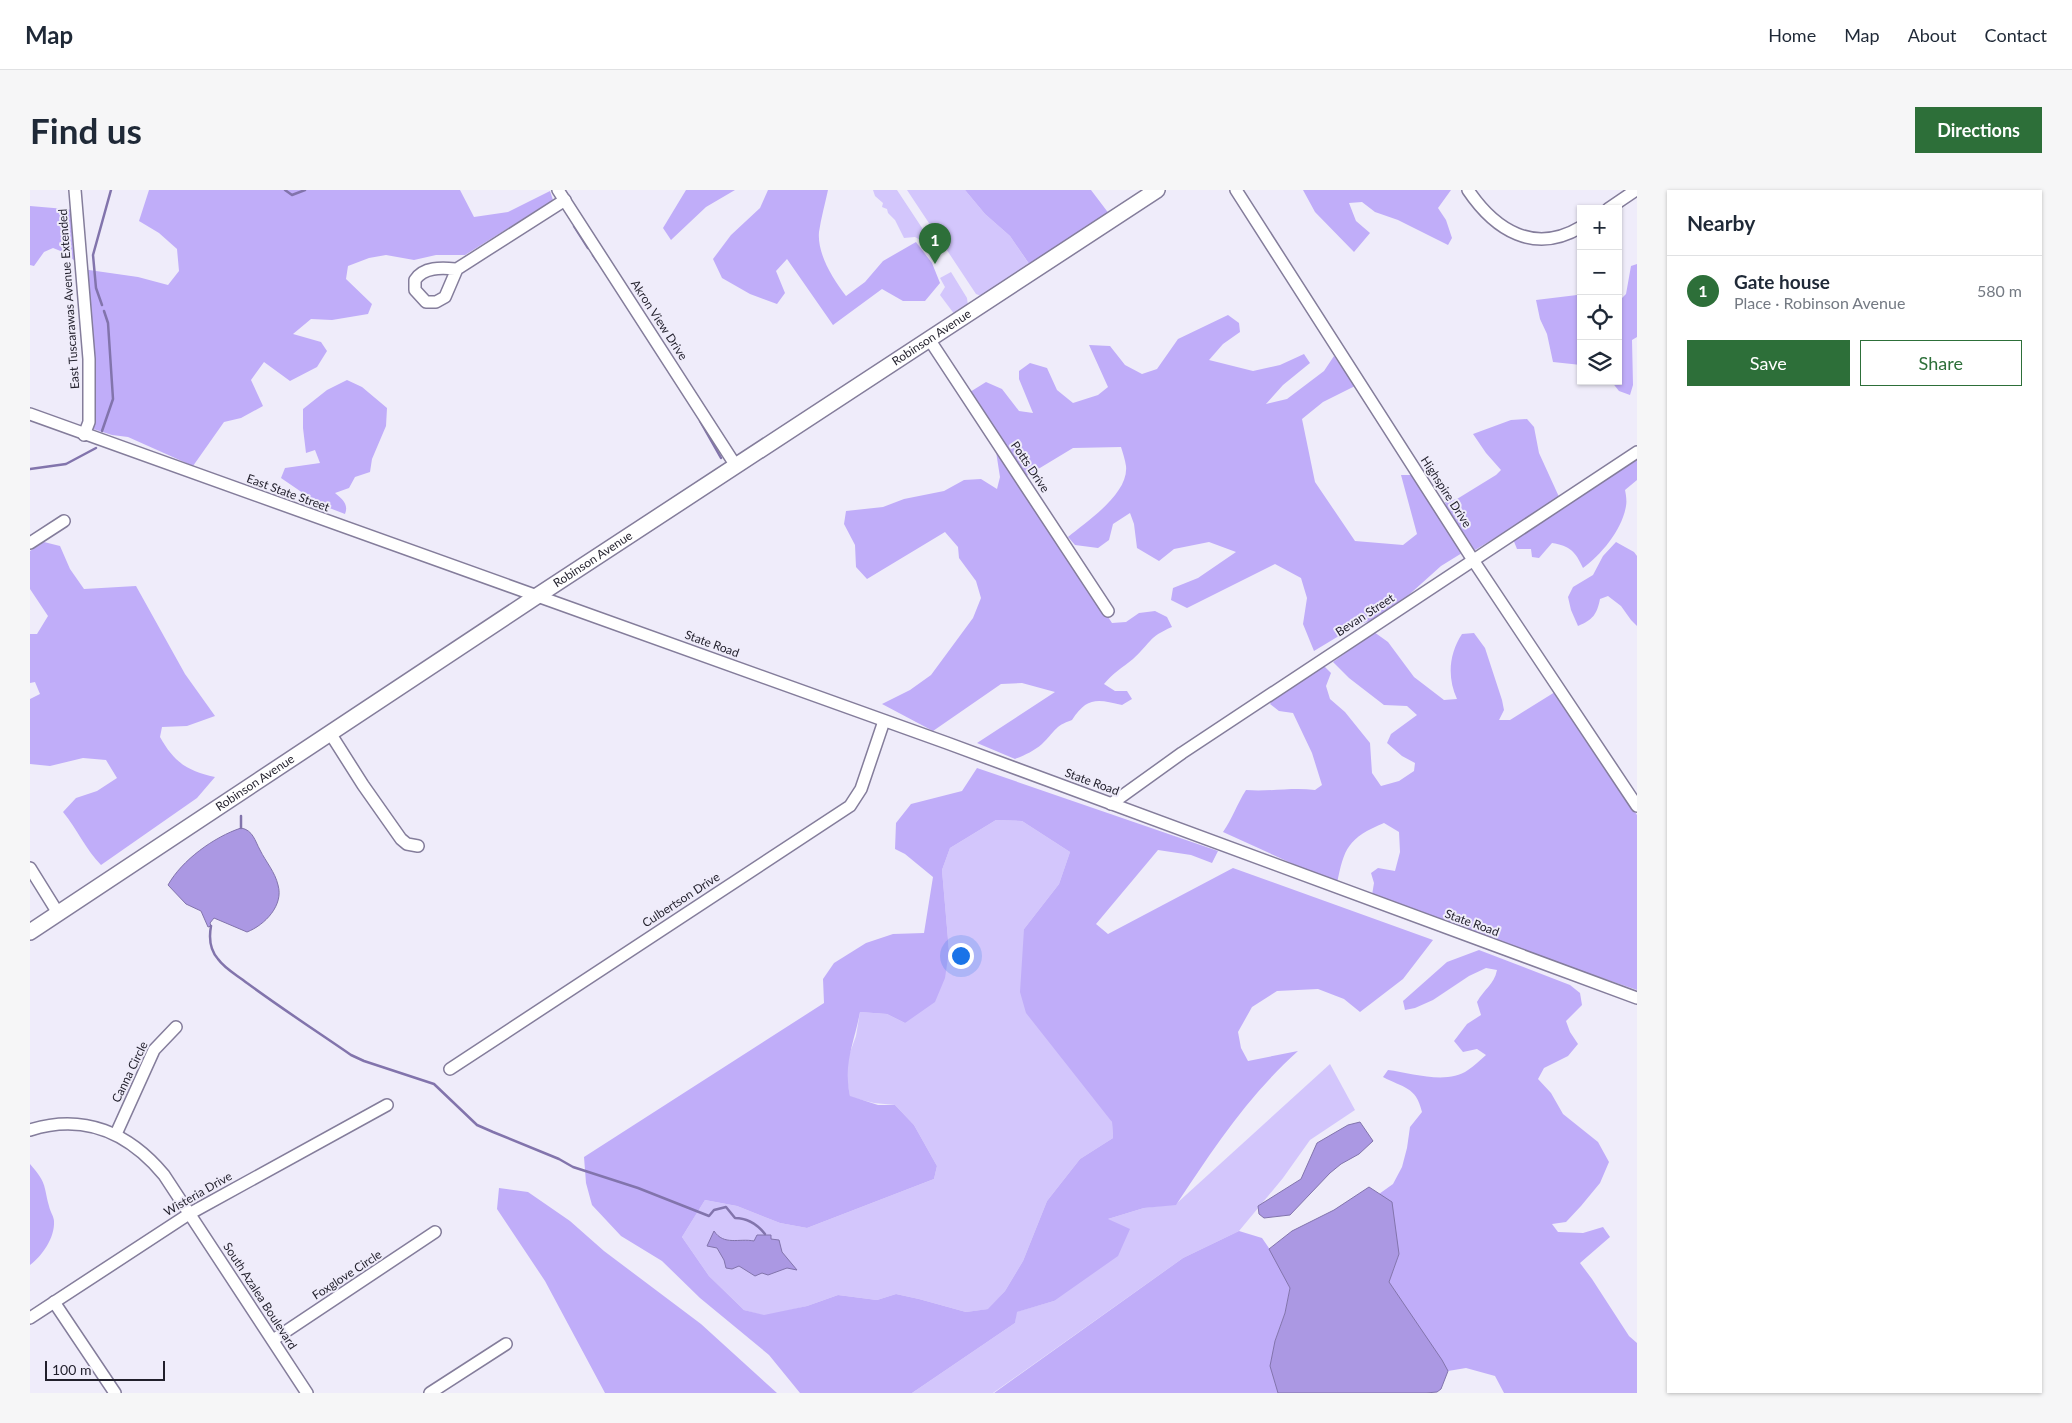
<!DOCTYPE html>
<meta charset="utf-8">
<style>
:root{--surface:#fff;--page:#f6f6f7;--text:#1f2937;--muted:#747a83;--line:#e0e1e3;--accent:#2d6f39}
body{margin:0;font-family:Lato,sans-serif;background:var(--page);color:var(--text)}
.controls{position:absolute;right:15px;top:15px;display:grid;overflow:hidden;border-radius:0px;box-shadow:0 1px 4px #0004}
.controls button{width:45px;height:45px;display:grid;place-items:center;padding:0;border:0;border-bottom:1px solid var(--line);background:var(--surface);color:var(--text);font:25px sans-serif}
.scale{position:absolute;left:15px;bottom:12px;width:120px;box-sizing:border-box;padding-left:5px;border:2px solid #211f2b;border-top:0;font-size:14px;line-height:18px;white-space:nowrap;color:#211f2b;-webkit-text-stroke:4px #efecfa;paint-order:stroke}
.you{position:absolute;left:930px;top:765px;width:18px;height:18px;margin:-12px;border:4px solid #fff;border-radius:50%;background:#1a73e8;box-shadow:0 0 0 8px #1a73e833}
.badge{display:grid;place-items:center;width:32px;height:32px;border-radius:50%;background:var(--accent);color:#fff;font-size:16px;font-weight:700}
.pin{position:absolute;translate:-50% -41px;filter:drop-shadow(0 1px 2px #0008)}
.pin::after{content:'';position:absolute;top:26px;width:18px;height:15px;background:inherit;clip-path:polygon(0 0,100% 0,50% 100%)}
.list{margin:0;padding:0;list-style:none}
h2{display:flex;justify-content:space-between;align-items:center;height:65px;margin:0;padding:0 20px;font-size:21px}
h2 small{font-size:16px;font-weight:400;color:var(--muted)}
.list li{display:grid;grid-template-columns:32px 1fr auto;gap:15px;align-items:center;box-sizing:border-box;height:70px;padding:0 20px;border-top:1px solid var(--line)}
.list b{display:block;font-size:19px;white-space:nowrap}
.list p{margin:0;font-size:16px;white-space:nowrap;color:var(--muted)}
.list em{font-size:16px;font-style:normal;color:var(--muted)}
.actions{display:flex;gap:10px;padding:15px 20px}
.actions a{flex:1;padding:11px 0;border:1px solid var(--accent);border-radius:0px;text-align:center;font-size:18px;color:var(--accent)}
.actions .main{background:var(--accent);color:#fff}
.icon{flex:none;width:28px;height:28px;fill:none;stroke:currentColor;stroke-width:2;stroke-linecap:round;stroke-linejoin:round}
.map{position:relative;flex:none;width:1607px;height:1203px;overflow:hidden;border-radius:0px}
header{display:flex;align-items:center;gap:30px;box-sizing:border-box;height:70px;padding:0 25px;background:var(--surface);border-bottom:1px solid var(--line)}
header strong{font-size:24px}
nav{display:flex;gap:28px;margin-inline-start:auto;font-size:18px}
.intro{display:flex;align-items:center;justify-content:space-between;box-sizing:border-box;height:120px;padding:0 30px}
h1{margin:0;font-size:35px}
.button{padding:12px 22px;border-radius:0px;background:var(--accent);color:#fff;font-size:18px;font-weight:700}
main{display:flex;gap:30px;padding:0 30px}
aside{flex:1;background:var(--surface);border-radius:0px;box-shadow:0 1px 4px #0004}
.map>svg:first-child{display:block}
.green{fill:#d3c6fc}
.forest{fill:#c0adf9;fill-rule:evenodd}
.water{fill:#ab98e3;stroke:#8274ac}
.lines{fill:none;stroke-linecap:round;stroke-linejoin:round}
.stream{stroke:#8274ac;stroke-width:2.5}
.minor-casing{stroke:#847d9b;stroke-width:14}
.major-casing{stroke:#847d9b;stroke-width:18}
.minor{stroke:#fff;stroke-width:11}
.major{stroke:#fff;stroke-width:15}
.labels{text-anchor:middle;stroke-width:4;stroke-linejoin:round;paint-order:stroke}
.street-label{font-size:12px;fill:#211f2b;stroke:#efecfa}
</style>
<header>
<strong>Map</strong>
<nav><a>Home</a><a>Map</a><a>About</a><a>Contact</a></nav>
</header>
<div class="intro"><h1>Find us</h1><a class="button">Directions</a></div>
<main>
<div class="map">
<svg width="1607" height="1203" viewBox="0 0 1607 1203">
<rect width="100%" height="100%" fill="#efecfa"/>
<g class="green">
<path d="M843,0H867L898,47L892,51L885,47L874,48L865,30L858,23L857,19L852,17L853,13L845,6Z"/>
<path d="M877,0H935L955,24L980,46L999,74L951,106L946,104Z"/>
<path d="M921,82L937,108L938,116L925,125L910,105L915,97L910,88Z"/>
<path d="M966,630L992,631L1040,662L1029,694L994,739L1082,932L1083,948L1050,969L1017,1011L993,1071L975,1101L959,1119L936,1122L889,1109L866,1104L847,1110L808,1105L777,1116L735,1126L714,1120L679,1086L652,1047L675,1010L707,1016L750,1033L777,1038L904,989L907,976L884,935L865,915L844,913L820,907L817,890L818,868L826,846L830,822L857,824L875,833L919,761L912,680L920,658Z"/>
<path d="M1300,874L1325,920L1280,950L1253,988L1209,1041L1153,1068L963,1203H882L985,1133L986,1122L1024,1111L1078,1029L1114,1018L1146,1014Z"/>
</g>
<g class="forest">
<path d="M119,0H430L444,27L478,22L520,1L523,10L435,65H406L384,70L356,65L339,68L318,76L316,89L342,114L338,124L302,130L281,129L263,144L291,152L297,161L287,177L260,191L234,172L221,190L233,216L211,228L194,232L163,276L98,247L82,245L57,237L52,79L38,64L23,58L14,62L4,76L0,75V16L47,20L52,79L108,87L138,95L149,81L147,59L129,43L109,31Z"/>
<path d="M656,0H705L676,17L641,50L633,38Z"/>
<path d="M738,0H798C795,14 791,28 789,42C787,64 803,89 816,106L835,92L853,71L886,52L902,73L910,93L895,111H873L852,99L803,135L757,69L746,81L755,103L747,114L720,104L692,88L683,69L701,45L730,18Z"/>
<path d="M935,0H1061L1083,29L1004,81L980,46L955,24Z"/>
<path d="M1273,0H1421L1408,18L1416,30L1422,48L1418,55L1368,30L1345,22L1332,12L1319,13L1326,31L1340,43L1324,62L1285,22Z"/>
<path d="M1607,74V147L1602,150L1603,195L1600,205L1589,201L1581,191H1588V112L1596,104L1601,76Z"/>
<path d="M1547,105L1551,107V175L1523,172L1517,144L1510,129L1506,110Z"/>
<path d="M1198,125L1209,133L1210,142L1193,154L1179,170L1223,181L1250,175L1274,164L1280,173L1253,195L1236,214L1257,209L1294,181L1304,166L1325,196L1293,212L1272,229L1285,292L1325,351L1373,355L1387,344L1371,285H1382L1432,363L1411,376L1372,411L1343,430L1327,435L1284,461L1273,434L1277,408L1271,388L1245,374L1157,418L1141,410L1143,398L1168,388L1206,362L1179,352L1144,359L1129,371L1107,358L1104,334L1100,323L1083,334L1079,350L1068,358L1045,355L1038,347C1057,331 1099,304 1096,276C1095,270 1093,263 1091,257L1043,258L995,287L940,202L956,192L972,199L989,221L1003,223L989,189V181L1000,173L1017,178L1027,200L1043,213L1068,205L1078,197L1059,155L1080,156L1095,175L1112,184L1127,179L1148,149Z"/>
<path d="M317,190L332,197L357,218L356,236L342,269L340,282L325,287L319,298L305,303C312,309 319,314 315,324L289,314L251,288L255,278L290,273L285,260L276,263L273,238V219L297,200Z"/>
<path d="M1497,229L1504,237L1509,263L1530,309L1445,360L1441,359L1417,320L1415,312L1427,309L1466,285L1471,280L1456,263L1443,244L1481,230Z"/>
<path d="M965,255L1082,433L1096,432L1109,423L1125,421L1137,427L1142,437C1118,447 1120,454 1103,469C1093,477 1082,484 1074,494L1085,501H1097L1102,509L1092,515C1067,509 1057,507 1042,530C1024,536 1025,542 1012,554C1004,561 995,565 985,569L947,553L1025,502L992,493L971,494L903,541L852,514L880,500L901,485L943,428L951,408L946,391L929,368L928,357L915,342L837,389L826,377L825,355L814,334L816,321L853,317L874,309L914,301L934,290L951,289L967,299L970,287Z"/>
<path d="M1607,265V290L1595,300C1596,305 1597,311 1596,316C1592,340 1571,365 1553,378C1545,361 1540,356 1522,353L1509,368L1502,367L1501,359H1487L1483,349Z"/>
<path d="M14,352L30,356L40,379L54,399L106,396L155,484L185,526L157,536L132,537L130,547C144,572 157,581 185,587L167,608L71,675C56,660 47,639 33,622L46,608L67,601L87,588L76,570L53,568L20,576L0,574V509L10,504L5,492L0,493V444H7L18,426L0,399V361Z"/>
<path d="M1586,352L1604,362L1607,366V436L1601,430L1591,416L1578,406L1570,409C1567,424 1563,430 1548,436L1541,420L1538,407L1543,397L1563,385L1573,366Z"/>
<path d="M1344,442L1358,452L1384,487L1414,510L1427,509C1417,487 1419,464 1432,444L1444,443L1455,458L1472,510L1474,520L1469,530H1480L1525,502L1607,625V800L1482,757L1342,705L1344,693L1341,683L1348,678L1365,681L1370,662L1369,642L1354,633C1318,648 1314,658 1307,694L1193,642C1202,629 1207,614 1216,600C1239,602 1262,597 1285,600L1292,595L1282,563L1263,523L1249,521L1240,514L1244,507L1293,475L1301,483L1296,496L1300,509L1315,522L1340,553L1342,583L1351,596L1369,591L1384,581L1385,573L1372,566L1357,553L1361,544L1387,525L1377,516L1354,515L1319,488L1303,472Z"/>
<path d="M947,578L1188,661L1182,673L1161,665L1128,660L1066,734L1078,744L1203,678L1403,750L1373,789L1330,822L1314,809L1288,799L1247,801L1222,817L1208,842L1211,858L1218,871L1268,861C1218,906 1183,959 1146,1015L1114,1018L1078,1029L1100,1039L1088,1066L1024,1111L987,1122L985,1133L882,1203H770L739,1165L670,1108L632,1071L591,1046L562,1015L556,993L554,967L794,813L793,789L804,773L836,753L863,744L894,743L903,687L875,664L865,659L866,633L881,614L932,601ZM966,630L992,631L1040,662L1029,694L994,739L990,802L996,823L1082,932L1083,948L1050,969L1017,1011L993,1071L975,1101L958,1119L936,1122L889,1109L866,1104L847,1110L808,1105L777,1116L734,1125L714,1120L679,1086L652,1047L675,1010L707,1016L750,1033L777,1038L904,989L907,976L884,935L865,915H848L820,906C813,873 824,854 830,822L857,824L875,833L905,812L915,788L919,761L912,680L920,658Z"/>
<path d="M1449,760L1540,795L1550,803L1552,815L1536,831L1540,842L1548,854L1538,866L1514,878L1508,889L1521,903L1533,924L1568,952L1579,972L1570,993L1551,1016L1536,1032L1522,1034L1528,1042L1553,1043L1573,1037L1580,1047L1550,1073L1562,1089L1599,1146L1607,1153V1203H1474L1465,1186L1436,1178L1418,1181L1359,1092L1369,1064L1349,1004L1363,994L1372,977L1377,958L1380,937L1392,922C1386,896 1373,898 1353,887L1358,880C1382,883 1417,895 1438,880C1444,876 1450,870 1456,865L1447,859L1433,862L1424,851L1437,834L1451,825L1447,812C1454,799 1464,795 1467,780L1456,778L1439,786L1403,810L1385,818L1375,820L1373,811L1417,772Z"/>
<path d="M0,974C17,994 13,993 19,1016C20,1021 24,1027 24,1031C25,1048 12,1066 0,1075Z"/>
<path d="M469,998L498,1002L540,1031L574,1061L671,1134L747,1203H575L515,1091L467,1019Z"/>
<path d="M1209,1041L1232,1048L1245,1067L1260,1098L1255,1123L1245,1151L1248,1203H964L1153,1068Z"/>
</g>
<g class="water">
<path d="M211,638C223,640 225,651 230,660C236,672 245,682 248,695C254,715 235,735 217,742L184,728L180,733L181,736L178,737L171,721L156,714L138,695C152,670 184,647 211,638Z"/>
<path d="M1330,932L1343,951L1329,964L1311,974L1300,983L1260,1025L1234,1028L1229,1024L1228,1016L1271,989L1287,953L1318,935Z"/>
<path d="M1339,997L1362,1012L1369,1064L1359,1092L1412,1170L1418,1181L1411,1199L1407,1202L1396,1203H1248L1240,1176L1245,1151L1255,1123L1260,1098L1239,1059L1262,1041L1304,1020Z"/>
<path d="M684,1041C694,1056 709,1048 724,1051L727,1045H741V1049L749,1050L752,1062L767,1080L757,1078L738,1085L732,1083L725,1086L709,1076L702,1079L696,1078L694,1070L687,1058L677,1056Z"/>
</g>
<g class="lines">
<g class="stream">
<path d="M255,0L262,5L275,0"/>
<path d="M544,36L558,58"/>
<path d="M563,65L567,71"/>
<path d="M72,115L66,98L63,65L81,0"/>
<path d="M670,231L691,268"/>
<path d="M72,241L83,209L78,133L74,121"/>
<path d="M0,279L36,274L66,258"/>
<path d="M211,626V638"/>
<path d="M181,736C179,747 180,760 188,769C195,779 207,785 217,793C251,818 286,841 321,865L334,871L404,894L447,935L463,942L529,969L543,977L608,998L679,1026L684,1020L696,1017L705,1028C718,1028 727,1034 735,1044"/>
</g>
<defs>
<g id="minor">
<path d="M45,0L59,169V232L54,245"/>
<path d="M528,0L706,276"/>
<path d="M1206,0L1443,370L1607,616"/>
<path d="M1438,0C1465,40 1504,65 1551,37"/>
<path d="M1578,19L1606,0"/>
<path d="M427,79C413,78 394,76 385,90V100L396,112H406L415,107L427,79L535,10"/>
<path d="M899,149L1078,421"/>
<path d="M0,224L917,553L1607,808"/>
<path d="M0,353L34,331"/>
<path d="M300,543L333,595L371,649L377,654L388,656"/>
<path d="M1081,614L1152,563L1607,262"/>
<path d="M0,678L28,723"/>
<path d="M420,879L820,616L831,599L854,531"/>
<path d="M0,940C54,923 99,943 134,985L277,1203"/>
<path d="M86,944L124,860L146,837"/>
<path d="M24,1112L85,1203"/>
<path d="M0,1128L159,1024L357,915"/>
<path d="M243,1150L405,1042"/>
<path d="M400,1203L476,1154"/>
</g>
<g id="major">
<path id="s1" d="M0,742L507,406L1127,0"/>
</g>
</defs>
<use href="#minor" class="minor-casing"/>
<use href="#major" class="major-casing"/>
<use href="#minor" class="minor"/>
<use href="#major" class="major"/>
</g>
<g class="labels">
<g class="street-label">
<text transform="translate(39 109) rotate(-94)" y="4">East Tuscarawas Avenue Extended</text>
<text transform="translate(629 130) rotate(57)" y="4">Akron View Drive</text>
<text dy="4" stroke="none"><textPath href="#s1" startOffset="1080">Robinson Avenue</textPath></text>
<text transform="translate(1000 277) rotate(56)" y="4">Potts Drive</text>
<text transform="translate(1416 302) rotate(57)" y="4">Highspire Drive</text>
<text transform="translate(258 303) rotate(20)" y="4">East State Street</text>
<text dy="4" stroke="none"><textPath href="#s1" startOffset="675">Robinson Avenue</textPath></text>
<text transform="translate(1335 425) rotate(-33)" y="4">Bevan Street</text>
<text transform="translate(682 454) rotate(20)" y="4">State Road</text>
<text transform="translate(1062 592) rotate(20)" y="4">State Road</text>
<text dy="4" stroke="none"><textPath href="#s1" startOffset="270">Robinson Avenue</textPath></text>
<text transform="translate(651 710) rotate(-33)" y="4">Culbertson Drive</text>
<text transform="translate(1442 733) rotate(20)" y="4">State Road</text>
<text transform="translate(100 882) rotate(-64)" y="4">Canna Circle</text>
<text transform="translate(168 1004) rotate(-30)" y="4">Wisteria Drive</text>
<text transform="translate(317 1085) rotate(-33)" y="4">Foxglove Circle</text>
<text transform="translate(230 1106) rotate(57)" y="4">South Azalea Boulevard</text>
</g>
</g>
</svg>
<div class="controls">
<button>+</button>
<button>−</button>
<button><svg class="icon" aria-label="locate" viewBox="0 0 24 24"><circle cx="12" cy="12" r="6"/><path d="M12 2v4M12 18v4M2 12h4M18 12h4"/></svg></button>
<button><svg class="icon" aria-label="layers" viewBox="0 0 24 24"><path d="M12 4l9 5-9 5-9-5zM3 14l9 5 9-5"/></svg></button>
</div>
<div class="scale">100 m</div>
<div class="you"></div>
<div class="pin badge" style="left:905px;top:74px">1</div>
</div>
<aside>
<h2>Nearby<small></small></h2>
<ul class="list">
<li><span class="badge">1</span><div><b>Gate house</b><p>Place · Robinson Avenue</p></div><em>580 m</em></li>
</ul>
<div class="actions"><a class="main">Save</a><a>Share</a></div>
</aside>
</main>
